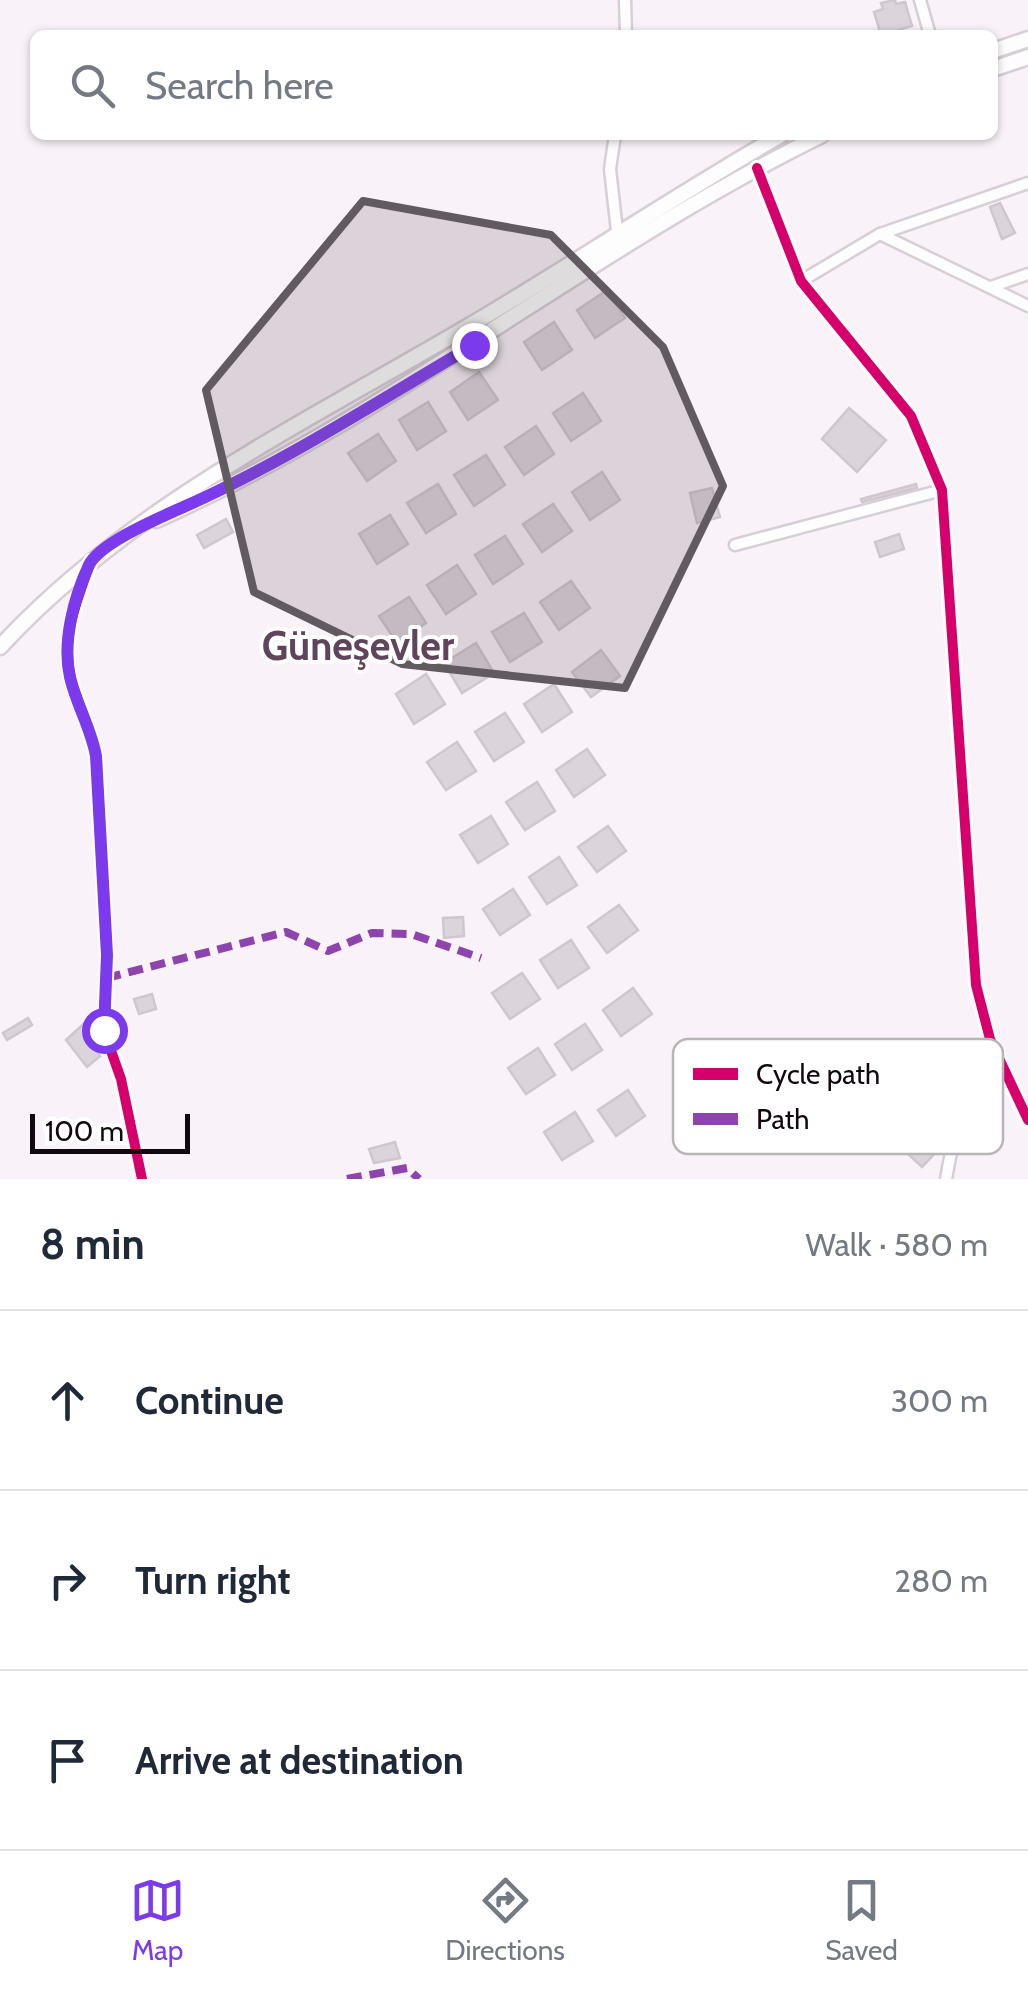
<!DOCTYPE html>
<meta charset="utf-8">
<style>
:root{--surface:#fff;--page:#f6f6f7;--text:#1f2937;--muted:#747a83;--line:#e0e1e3;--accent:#7c3aed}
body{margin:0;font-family:Cabin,sans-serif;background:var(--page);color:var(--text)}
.scale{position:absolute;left:30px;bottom:25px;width:160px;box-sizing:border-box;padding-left:10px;border:5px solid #110810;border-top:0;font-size:28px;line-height:35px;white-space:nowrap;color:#110810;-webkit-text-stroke:8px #fff;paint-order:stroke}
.stop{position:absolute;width:30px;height:30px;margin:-22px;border:8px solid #7c3aed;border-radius:50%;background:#fff}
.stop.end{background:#7c3aed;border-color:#fff;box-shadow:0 2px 10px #0008}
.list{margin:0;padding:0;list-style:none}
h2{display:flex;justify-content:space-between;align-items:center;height:130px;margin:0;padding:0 40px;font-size:42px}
h2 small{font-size:32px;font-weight:400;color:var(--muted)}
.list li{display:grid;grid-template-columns:65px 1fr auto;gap:30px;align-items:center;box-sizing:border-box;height:180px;padding:0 40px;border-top:2px solid var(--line)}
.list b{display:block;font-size:38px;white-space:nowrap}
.list em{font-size:32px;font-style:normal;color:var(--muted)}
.icon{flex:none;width:55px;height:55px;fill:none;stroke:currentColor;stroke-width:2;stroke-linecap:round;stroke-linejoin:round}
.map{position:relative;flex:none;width:1028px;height:1179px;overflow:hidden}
.search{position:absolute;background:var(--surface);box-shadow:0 2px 8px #0004;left:30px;right:30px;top:30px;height:110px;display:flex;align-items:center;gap:25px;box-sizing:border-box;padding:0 35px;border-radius:15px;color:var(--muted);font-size:38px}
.sheet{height:670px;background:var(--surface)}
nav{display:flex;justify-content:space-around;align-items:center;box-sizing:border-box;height:140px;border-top:2px solid var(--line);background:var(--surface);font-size:28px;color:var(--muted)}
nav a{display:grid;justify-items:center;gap:5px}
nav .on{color:var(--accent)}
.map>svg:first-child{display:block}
.building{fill:#dcd4db;stroke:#cfc6ce;stroke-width:2.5}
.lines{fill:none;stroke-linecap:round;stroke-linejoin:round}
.street-casing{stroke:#d7ced6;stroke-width:15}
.secondary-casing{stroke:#d7ced6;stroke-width:19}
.street{stroke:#fefdfe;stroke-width:10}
.secondary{stroke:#fefdfe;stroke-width:14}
.quiet{stroke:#8e44ad;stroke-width:8;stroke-dasharray:15 8;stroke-linecap:butt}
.cycleway-casing{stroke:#fff;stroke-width:16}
.cycleway{stroke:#d6006c;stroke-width:10}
.route{stroke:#7c3aed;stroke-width:12}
.marked{fill:#625a61;fill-opacity:0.2;stroke:#625a61;stroke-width:8;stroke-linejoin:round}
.labels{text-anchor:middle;stroke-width:8;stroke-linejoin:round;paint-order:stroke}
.district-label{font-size:40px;font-weight:bold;fill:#5f455c;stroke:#fff}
.key{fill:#fff;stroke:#b8b5b7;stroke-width:2.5}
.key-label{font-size:28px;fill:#110810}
</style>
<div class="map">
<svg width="1028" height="1179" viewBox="0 0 1028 1179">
<rect width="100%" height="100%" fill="#f9f2f8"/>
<g class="building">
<path d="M895,0L896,4L905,2L912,26L881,35L874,12L883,9L881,3Z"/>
<path d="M1000,203L1015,233L1002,239L990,207Z"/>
<path d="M607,290L625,318L595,338L577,310Z"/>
<path d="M554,322L572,350L542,370L524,342Z"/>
<path d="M479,372L498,400L468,420L450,392Z"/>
<path d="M583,393L601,421L571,441L553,413Z"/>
<path d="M428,402L446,431L417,450L399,420Z"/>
<path d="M849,408L886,440L857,472L822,439Z"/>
<path d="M536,426L554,454L524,475L505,447Z"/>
<path d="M378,434L396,461L367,481L348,453Z"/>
<path d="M486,455L505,485L474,506L454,475Z"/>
<path d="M602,472L620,500L590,520L572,492Z"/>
<path d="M438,484L456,514L426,533L407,503Z"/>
<path d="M916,484L917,488L862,502L861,499Z"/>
<path d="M712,488L720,517L697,523L690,493Z"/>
<path d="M553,504L572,531L542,552L523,524Z"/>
<path d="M390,515L408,544L377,564L359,534Z"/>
<path d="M226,519L233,532L204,548L197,535Z"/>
<path d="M899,534L904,549L880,557L875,542Z"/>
<path d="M505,536L523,564L493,584L475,555Z"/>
<path d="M457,565L476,594L446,614L427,585Z"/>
<path d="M571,581L590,608L559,630L540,602Z"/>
<path d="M409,597L426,623L397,643L379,616Z"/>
<path d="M524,613L542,642L510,662L492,632Z"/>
<path d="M476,643L494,673L462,693L444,663Z"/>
<path d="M601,650L620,676L591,697L572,672Z"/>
<path d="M426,674L445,704L414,724L396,694Z"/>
<path d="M554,684L572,712L542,732L524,704Z"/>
<path d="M505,713L524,742L494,761L475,732Z"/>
<path d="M457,742L476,771L446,790L427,762Z"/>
<path d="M587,749L605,775L574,797L556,770Z"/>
<path d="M537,782L555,811L525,830L506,802Z"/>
<path d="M491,816L508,844L478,863L460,835Z"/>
<path d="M608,826L626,851L597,872L578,847Z"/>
<path d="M559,857L577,885L547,904L529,877Z"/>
<path d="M513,889L530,915L500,935L483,909Z"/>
<path d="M619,905L638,930L607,953L588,927Z"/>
<path d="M463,917L464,936L444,938L443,918Z"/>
<path d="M571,940L589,968L558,988L540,960Z"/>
<path d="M522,973L540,999L510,1019L492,993Z"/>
<path d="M633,988L652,1014L621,1036L603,1010Z"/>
<path d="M152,994L156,1009L139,1014L134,999Z"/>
<path d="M28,1018L32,1025L7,1040L3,1033Z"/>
<path d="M90,1018L95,1028L85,1037L100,1056L87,1067L66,1040Z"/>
<path d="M585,1024L602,1050L572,1070L555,1044Z"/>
<path d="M538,1048L555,1075L526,1094L508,1068Z"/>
<path d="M628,1090L645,1116L616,1136L598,1110Z"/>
<path d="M575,1112L593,1141L562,1160L544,1132Z"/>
<path d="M925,1134L940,1148L922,1167L907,1153Z"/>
<path d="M395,1142L400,1158L374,1163L369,1149Z"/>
</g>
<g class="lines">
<defs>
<g id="street">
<path d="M625,0L626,35"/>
<path d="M920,0L930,35"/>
<path d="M615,135L610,169L617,231"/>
<path d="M757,168L801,281L911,416L942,490L976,985L990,1039L1028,1120"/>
<path d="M880,234L1028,306"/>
<path d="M801,281L880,234L1028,183"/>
<path d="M991,287L1028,274"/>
<path d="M735,545L942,490"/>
<path d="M89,567C76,602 59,644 71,682C80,708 91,729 96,757L107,955L104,1031L121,1079L142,1179"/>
<path d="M946,1179C957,1117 959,1115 1005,1071"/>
</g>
<g id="secondary">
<path d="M993,51L1028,39"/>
<path d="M993,69L1028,57"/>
<path d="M156,520C392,416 591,248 822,135"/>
<path d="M0,647C128,508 302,424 462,330C570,267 672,197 781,135"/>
</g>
</defs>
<use href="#street" class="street-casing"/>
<use href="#secondary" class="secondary-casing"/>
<use href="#street" class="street"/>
<use href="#secondary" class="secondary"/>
<g class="quiet">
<path d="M106,978L286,932L328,951L372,933L411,934L481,958"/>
<path d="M347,1179L407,1168L419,1179"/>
</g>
<defs>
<g id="cycleway">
<path d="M757,168L801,281L911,416L942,490L976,985L990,1039L1028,1120"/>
<path d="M91,561C78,598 58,643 72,683C80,708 91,730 96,757L107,955L104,1031L121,1079L142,1179"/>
</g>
</defs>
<use href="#cycleway" class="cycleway-casing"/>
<use href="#cycleway" class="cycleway"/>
</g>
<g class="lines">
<path class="route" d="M104,1030L107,955L96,756C91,728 76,704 70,677C62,642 74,597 89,565C100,543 157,519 179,509C282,464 378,401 474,345"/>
</g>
<path class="marked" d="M363,201L551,235L663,347L723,486L625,688L402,664L254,592L206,390Z"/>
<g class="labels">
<g class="district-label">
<text x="358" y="660">Güneşevler</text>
</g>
</g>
<rect x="673" y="1039" width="330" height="115" rx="15" class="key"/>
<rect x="693" y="1068" width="45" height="12" fill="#d6006c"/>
<rect x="693" y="1113" width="45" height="12" fill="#8e44ad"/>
<g class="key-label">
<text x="756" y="1084">Cycle path</text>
<text x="756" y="1129">Path</text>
</g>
</svg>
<div class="scale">100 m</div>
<div class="stop" style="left:104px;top:1030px"></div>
<div class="stop end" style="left:474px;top:345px"></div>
<div class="search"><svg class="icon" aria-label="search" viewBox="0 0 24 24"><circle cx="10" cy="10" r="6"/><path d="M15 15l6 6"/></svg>Search here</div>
</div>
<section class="sheet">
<h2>8 min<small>Walk · 580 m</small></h2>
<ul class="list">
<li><svg class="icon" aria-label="ahead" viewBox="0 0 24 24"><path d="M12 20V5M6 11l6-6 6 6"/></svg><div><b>Continue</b></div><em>300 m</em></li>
<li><svg class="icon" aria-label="right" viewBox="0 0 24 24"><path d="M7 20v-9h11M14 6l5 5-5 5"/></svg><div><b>Turn right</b></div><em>280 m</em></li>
<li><svg class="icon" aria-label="arrive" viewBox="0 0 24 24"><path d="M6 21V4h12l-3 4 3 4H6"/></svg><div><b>Arrive at destination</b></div></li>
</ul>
</section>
<nav>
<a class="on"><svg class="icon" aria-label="map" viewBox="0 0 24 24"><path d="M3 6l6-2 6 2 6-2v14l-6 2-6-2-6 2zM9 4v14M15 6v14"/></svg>Map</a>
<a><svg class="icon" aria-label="directions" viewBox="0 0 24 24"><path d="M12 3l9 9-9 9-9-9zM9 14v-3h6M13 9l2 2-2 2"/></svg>Directions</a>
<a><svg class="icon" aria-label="saved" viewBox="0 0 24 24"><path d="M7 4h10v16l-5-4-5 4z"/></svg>Saved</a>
</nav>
